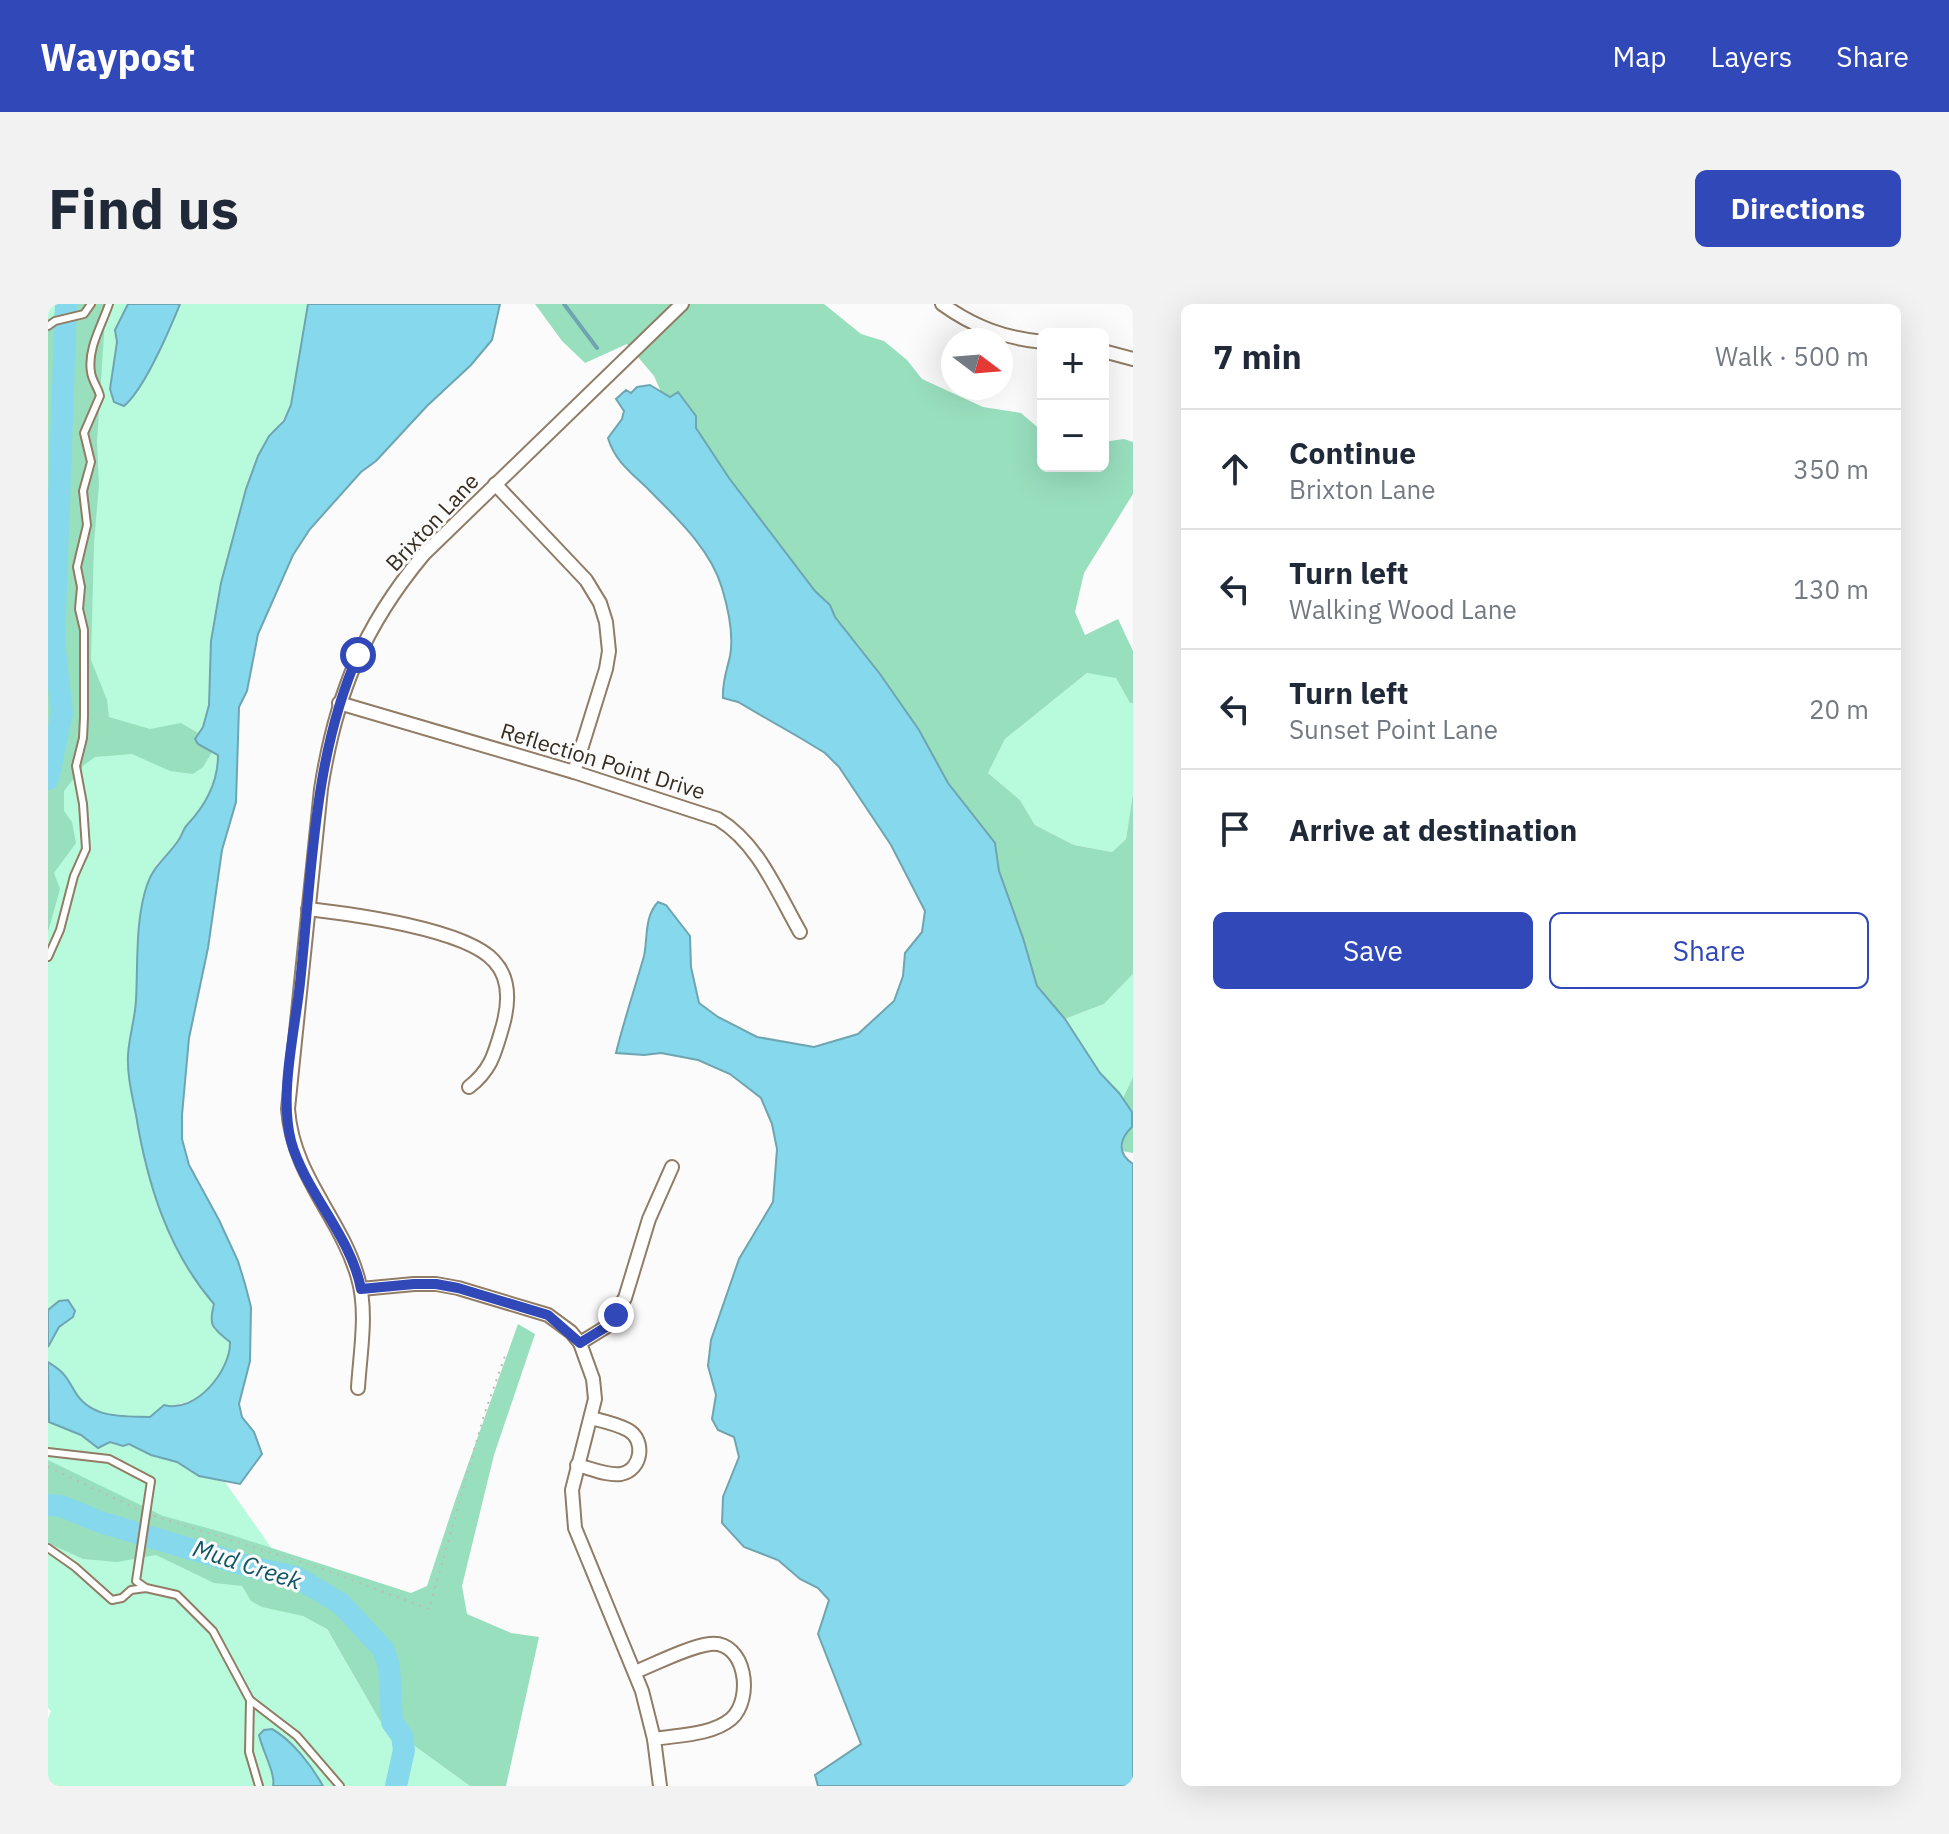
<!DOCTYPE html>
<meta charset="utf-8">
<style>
:root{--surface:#fff;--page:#f2f2f3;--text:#1f2937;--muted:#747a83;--line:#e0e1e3;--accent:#3148b9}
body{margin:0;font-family:"IBM Plex Sans",sans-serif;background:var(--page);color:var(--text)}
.controls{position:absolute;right:24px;top:24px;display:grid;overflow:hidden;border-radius:12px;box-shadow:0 8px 32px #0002}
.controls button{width:72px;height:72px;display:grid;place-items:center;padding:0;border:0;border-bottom:2px solid var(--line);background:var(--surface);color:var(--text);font:40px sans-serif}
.compass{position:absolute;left:893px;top:24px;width:72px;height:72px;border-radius:50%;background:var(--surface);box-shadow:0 8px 32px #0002;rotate:106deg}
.stop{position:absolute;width:24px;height:24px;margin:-18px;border:6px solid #3148b9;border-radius:50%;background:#fff}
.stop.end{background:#3148b9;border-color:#fff;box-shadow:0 2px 8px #0008}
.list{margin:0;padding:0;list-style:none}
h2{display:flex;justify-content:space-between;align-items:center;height:104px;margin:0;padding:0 32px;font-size:34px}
h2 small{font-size:26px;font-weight:400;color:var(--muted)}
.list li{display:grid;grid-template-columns:52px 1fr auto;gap:24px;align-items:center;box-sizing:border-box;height:120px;padding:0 32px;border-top:2px solid var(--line)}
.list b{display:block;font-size:30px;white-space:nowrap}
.list p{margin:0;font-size:26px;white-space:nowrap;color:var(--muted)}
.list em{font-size:26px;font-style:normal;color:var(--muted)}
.actions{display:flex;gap:16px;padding:24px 32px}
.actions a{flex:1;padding:18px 0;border:2px solid var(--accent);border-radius:12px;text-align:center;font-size:28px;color:var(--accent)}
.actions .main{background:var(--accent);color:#fff}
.icon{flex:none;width:44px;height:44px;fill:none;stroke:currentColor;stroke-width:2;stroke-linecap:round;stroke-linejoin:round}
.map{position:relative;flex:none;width:1085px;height:1482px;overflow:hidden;border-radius:12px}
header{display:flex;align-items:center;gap:48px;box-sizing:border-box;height:112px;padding:0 40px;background:var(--accent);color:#fff}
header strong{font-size:38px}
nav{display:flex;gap:44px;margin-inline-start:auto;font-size:28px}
.intro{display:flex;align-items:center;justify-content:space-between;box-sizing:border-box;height:192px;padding:0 48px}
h1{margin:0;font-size:56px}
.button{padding:20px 36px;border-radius:12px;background:var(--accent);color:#fff;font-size:28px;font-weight:700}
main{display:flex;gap:48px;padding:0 48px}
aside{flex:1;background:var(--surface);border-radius:12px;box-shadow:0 8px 32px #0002}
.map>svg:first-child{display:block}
.green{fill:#b8fbdc}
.forest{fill:#98dfbe}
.water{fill:#86d8ec;stroke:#6ea5b0;stroke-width:2}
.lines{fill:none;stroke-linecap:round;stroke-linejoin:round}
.stream{stroke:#6ea5b0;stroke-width:4}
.river{stroke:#86d8ec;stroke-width:22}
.lane-casing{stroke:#917c65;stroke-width:10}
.street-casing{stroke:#917c65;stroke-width:16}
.path{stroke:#bebbb8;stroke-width:2;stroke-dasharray:2 6;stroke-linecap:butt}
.lane{stroke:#fff;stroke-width:6}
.street{stroke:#fff;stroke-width:12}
.route{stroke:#3148b9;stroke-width:10}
.labels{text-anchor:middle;stroke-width:6;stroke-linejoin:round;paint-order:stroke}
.street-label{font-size:22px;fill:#362d23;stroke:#fbfbfb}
.water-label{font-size:24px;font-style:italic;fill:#105664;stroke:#fbfbfb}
</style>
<header>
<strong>Waypost</strong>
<nav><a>Map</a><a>Layers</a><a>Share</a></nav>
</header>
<div class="intro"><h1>Find us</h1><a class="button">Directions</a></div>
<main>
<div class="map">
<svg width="1085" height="1482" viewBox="0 0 1085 1482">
<rect width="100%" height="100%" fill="#fbfbfb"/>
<g class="green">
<path d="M0,0H260L243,101C234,121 218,134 209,153C201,172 197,192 192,212C182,248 173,284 166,321C161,351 170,406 150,429L170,451V461L157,501L147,516L138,522L131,537L108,561L98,583L90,640L88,700L80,750L81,770L97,860L107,893L159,992L166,1000L165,1025L182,1038C182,1061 163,1089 141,1097C126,1103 113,1100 102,1113C73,1112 42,1115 26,1086C17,1071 15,1067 0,1058Z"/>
<path d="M1039,369L1068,373L1082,399H1085V489L1078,535L1064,548L1026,541L987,521L972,496L940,469L957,435Z"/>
<path d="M1085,670V773L1075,794L1052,769L1017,715L1056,700Z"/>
<path d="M0,1116L33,1131L50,1144L62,1138L90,1143L103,1151L129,1158L151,1172L177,1178L270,1310L332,1417L422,1482H0V1415L3,1407L0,1404Z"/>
</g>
<g class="forest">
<path d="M10,0H58L49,138L51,181L46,239L43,356L59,396L61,413L102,425L133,419L150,429L147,435L150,440L164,448L155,463L145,470L122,467L84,450L47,453L36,461L16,487V507L24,518L28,539L6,569L12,585L0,628V27Z"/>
<path d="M487,0H776L813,30L836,37L859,56L874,75L935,103L973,109L995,128V162H1055V138L1076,135L1085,138V190L1036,269L1027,308L1037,331L1070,315L1085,347V399H1082L1068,374L1039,369L957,435L940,469L972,496L987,521L1026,541L1064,548L1078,535L1085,489V670L1056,700L1017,715L989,682L975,634L951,567L947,539L900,479L871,426L811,342L786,313L782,301L767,287L681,174L648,124L647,112L630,89L623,93L613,88L606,72L579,40L537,59L514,37Z"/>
<path d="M1085,773V849L1074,847L1075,831L1084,823V807L1075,794Z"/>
<path d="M470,1020L487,1030L446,1151L414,1282L419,1310L463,1329L491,1333L458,1482H422L332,1417L279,1325L255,1312L214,1303L203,1297L194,1282L166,1279L108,1251L69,1258L35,1255L0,1239V1156L115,1212L174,1228L363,1289L379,1282L407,1197Z"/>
</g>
<g class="water">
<path d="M80,0H132C121,27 97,84 76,102L66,98L62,85L69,38L67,26Z"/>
<path d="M260,0H452L444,36L423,61L379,102L328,157L313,168L262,225L245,251L210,330L199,387L191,403L188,498L174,546L160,644L141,734L134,811V835L141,861L171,916L190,957L197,980L203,1003L202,1057L191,1100L194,1113L206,1128L214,1150L192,1180L151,1172L129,1158L103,1151L81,1140L75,1142L62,1138L50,1144L33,1131L1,1118L0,1058C15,1067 18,1072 26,1086C42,1115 73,1112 102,1113L116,1101C148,1110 183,1066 182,1038C165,1024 160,1023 166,1000C120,947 99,879 88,811C84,791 79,771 80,751C81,733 87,715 88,696C90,660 87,617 99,581C105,562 119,553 130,537C134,532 135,525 139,521C157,502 170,480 170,451L150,440L147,435L155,423L161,401L163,337L173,279L198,185L210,152L221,132L236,117L243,101Z"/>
<path d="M602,81L622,93L630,88L648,112V124L681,174L767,287L782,301L787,313L832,370L871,426L900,479L947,539L951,567L975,634L989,682L1017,715L1052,769L1071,789L1084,808V823C1071,835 1069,850 1085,860V1482H770L767,1471L813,1440L770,1330L781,1296L770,1284L752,1275L730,1256L696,1243L674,1219L675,1193L691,1153L686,1133L670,1126L664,1115L668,1091L660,1062L663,1036L691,955L725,898L729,845L724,820L713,794L682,770L650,756L613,749L596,751L568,749C576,716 587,684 596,652C600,633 596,613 610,598L618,601L642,632L643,663L651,699L670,713L709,733L766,743L810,730L846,697L855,672L857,649L874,628L877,607L843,541L791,463L777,449L754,435L690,398L675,394C674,378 679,366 682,352C686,331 680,304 674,284C663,246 629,214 601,186C585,170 567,158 560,134L574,115L576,107L568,95L578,86L583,89L589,83Z"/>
<path d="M20,996L27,1007L25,1013L11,1023L0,1043V1006L11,997Z"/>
<path d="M224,1425C244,1436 264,1462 275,1482H225C228,1470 214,1446 211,1431L216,1426Z"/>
</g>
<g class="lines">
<path class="stream" d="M516,0L549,44"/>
<g class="river">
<path d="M0,475L14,409L6,338L18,0"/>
<path d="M0,1201L13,1202L52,1218L203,1263L248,1273L292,1299L335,1345L341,1362L344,1418L354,1432L356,1446L348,1482"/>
</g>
<defs>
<g id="lane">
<path d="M0,22L7,17L36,10L43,0"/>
<path d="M0,653L12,626L26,572L38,545L35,500L28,462L35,434L36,413V326L31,305L33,283L29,263L39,221L35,187L43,158L36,129L52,92C50,83 44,77 43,68C39,45 54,21 61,0"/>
<path d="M0,1148L61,1155L103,1177L88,1277L98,1284"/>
<path d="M0,1244L27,1263L64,1296L74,1294L83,1286L98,1284L129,1291L165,1327L202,1396L249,1432L292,1482"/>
<path d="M202,1396L201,1448L211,1482"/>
</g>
<g id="street">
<path d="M894,0C926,23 956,34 995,38"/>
<path d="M1055,47L1085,55"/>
<path d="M447,180L538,276L552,299L558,318L561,347L558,365L526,468"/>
<path d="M291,399L526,468L670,515C711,540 729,588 752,628"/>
<path d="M260,605C304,610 418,625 446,657C463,675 461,699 455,721C447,748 444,765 421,783"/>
<path d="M313,985L366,980H388L410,984L500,1011L523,1028L532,1039L545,1075L547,1095L524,1186L527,1224L594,1387L606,1435L612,1482"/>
<path d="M532,1039L558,1023L577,994L601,915L624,863"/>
<path d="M310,1084C312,1049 320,1008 310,974C293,913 245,873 240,805L273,485C288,390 315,323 376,250L634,0"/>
<path d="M529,1161C542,1164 559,1172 573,1170C594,1166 598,1136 580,1126C569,1120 555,1117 543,1114"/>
<path d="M587,1368C609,1359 640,1343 662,1340C698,1336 706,1395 683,1415C664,1431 630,1431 606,1435"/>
</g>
</defs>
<use href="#lane" class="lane-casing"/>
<use href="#street" class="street-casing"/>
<g class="path">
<path d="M0,1163L89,1205"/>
<path d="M106,1212L272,1264L381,1305L436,1111L457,1052"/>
</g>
<use href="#lane" class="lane"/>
<use href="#street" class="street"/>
</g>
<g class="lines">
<path class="route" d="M310,351C265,453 264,569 252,679C247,727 231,790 243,837C257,888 303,932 313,985L366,980H388L410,984L500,1011L532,1039L558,1023L568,1011"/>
</g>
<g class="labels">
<g class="street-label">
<text transform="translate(384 218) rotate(-47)" y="8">Brixton Lane</text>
<text transform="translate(555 457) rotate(17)" y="8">Reflection Point Drive</text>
</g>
<g class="water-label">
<text transform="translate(199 1261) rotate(18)" y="8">Mud Creek</text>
</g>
</g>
</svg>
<div class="controls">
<button>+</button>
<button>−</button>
</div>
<svg class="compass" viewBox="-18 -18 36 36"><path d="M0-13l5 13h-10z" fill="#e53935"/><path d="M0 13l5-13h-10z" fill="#747a83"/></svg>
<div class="stop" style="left:310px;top:351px"></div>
<div class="stop end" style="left:568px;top:1011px"></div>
</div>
<aside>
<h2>7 min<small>Walk · 500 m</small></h2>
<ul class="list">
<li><svg class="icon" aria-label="ahead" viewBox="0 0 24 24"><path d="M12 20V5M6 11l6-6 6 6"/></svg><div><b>Continue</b><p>Brixton Lane</p></div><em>350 m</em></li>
<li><svg class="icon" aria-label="left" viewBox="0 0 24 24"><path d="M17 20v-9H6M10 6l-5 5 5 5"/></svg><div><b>Turn left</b><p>Walking Wood Lane</p></div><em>130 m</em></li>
<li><svg class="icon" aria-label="left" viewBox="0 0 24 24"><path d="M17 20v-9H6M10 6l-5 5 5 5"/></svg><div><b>Turn left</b><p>Sunset Point Lane</p></div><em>20 m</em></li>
<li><svg class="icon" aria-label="arrive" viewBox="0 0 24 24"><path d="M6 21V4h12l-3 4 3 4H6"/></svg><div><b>Arrive at destination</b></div></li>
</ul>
<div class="actions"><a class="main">Save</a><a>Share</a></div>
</aside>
</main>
